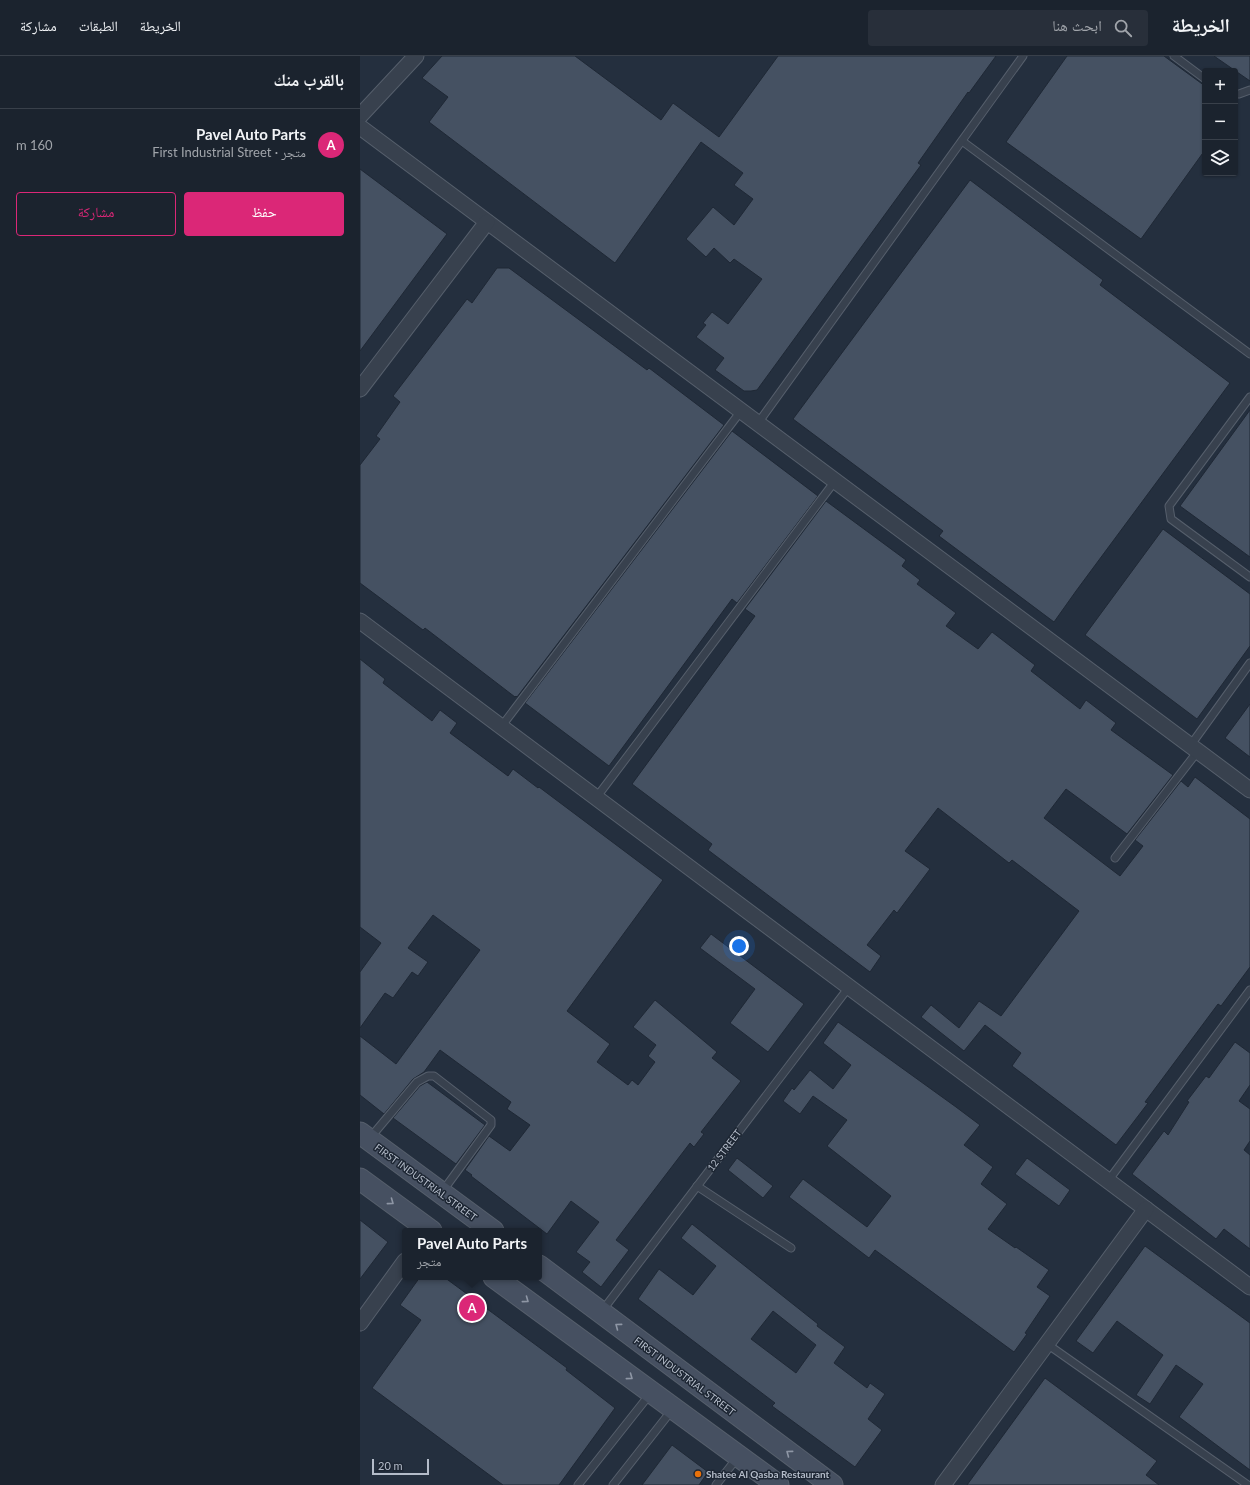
<!DOCTYPE html>
<html lang="ar">
<meta charset="utf-8">
<style>
:root{--surface:#1b232e;--page:#282f3a;--text:#f1f3f6;--muted:#a0a4aa;--line:#39404a;--accent:#db2777}
body{margin:0;font-family:Lato,"Noto Naskh Arabic",sans-serif;background:var(--page);color:var(--text);direction:rtl}
.controls{position:absolute;right:12px;top:12px;display:grid;overflow:hidden;border-radius:4px;box-shadow:0 1px 3px #0004}
.controls button{width:36px;height:36px;display:grid;place-items:center;padding:0;border:0;border-bottom:1px solid var(--line);background:var(--surface);color:var(--text);font:20px sans-serif}
.scale{position:absolute;left:12px;bottom:10px;width:57px;box-sizing:border-box;padding-left:4px;border:2px solid #b4bcc9;border-top:0;font-size:11px;line-height:14px;white-space:nowrap;color:#b4bcc9;-webkit-text-stroke:3px #1d2633;paint-order:stroke}
.you{position:absolute;left:379px;top:890px;width:14px;height:14px;margin:-10px;border:3px solid #fff;border-radius:50%;background:#1a73e8;box-shadow:0 0 0 6px #1a73e833}
.badge{display:grid;place-items:center;width:26px;height:26px;border-radius:50%;background:var(--accent);color:#fff;font-size:13px;font-weight:700}
.pin{position:absolute;translate:-50% -50%;border:2px solid #fff;box-shadow:0 1px 4px #0006}
.popup{position:absolute;left:42px;top:1172px;width:140px;height:52px;box-sizing:border-box;display:grid;place-content:center;border-radius:4px;background:var(--surface);filter:drop-shadow(0 1px 3px #0005);font-size:13px;white-space:nowrap;color:var(--muted)}
.popup b{font-size:15px;color:var(--text)}
.popup::after{content:'';position:absolute;left:50%;top:100%;margin-left:-8px;border:8px solid transparent;border-top-color:var(--surface)}
.list{margin:0;padding:0;list-style:none}
h2{display:flex;justify-content:space-between;align-items:center;height:52px;margin:0;padding:0 16px;font-size:17px}
h2 small{font-size:13px;font-weight:400;color:var(--muted)}
.list li{display:grid;grid-template-columns:26px 1fr auto;gap:12px;align-items:center;box-sizing:border-box;height:72px;padding:0 16px;border-top:1px solid var(--line)}
.list b{display:block;font-size:15px;white-space:nowrap}
.list p{margin:0;font-size:13px;white-space:nowrap;color:var(--muted)}
.list em{font-size:13px;font-style:normal;color:var(--muted)}
.actions{display:flex;gap:8px;padding:12px 16px}
.actions a{flex:1;padding:9px 0;border:1px solid var(--accent);border-radius:4px;text-align:center;font-size:14px;color:var(--accent)}
.actions .main{background:var(--accent);color:#fff}
.icon{flex:none;width:22px;height:22px;fill:none;stroke:currentColor;stroke-width:2;stroke-linecap:round;stroke-linejoin:round}
.map{position:relative;flex:none;width:890px;height:1429px;overflow:hidden;direction:ltr}
header{display:flex;align-items:center;gap:24px;box-sizing:border-box;height:56px;padding:0 20px;background:var(--surface);border-bottom:1px solid var(--line)}
header strong{font-size:19px}
nav{display:flex;gap:22px;margin-inline-start:auto;font-size:14px}
.search{width:280px;height:36px;background:var(--page);display:flex;align-items:center;gap:10px;box-sizing:border-box;padding:0 14px;border-radius:4px;color:var(--muted);font-size:15px}
main{display:flex}
aside{flex:1;background:var(--surface)}
.map>svg:first-child{display:block}
.building{fill:#455162;stroke:#1f2835;fill-rule:evenodd}
.lines{fill:none;stroke-linecap:round;stroke-linejoin:round}
.service-casing{stroke:#565f6c;stroke-width:9}
.minor-casing{stroke:#565f6c;stroke-width:17}
.secondary-casing{stroke:#565f6c;stroke-width:23}
.service{stroke:#38414e;stroke-width:7}
.minor{stroke:#38414e;stroke-width:15}
.secondary{stroke:#465061;stroke-width:21}
.oneway{stroke:#8e96a5}
.food-dot{fill:#e8710a;stroke:#1d2633;stroke-width:1.5}
.labels{text-anchor:middle;stroke-width:3;stroke-linejoin:round;paint-order:stroke}
.street-label{font-size:10px;fill:#b4bcc9;stroke:#1d2633}
.poi-label{font-size:10px;font-weight:bold;fill:#b4bcc9;stroke:#1d2633;text-anchor:start}
</style>
<header>
<strong>الخريطة</strong>
<div class="search"><svg class="icon" aria-label="search" viewBox="0 0 24 24"><circle cx="10" cy="10" r="6"/><path d="M15 15l6 6"/></svg>ابحث هنا</div>
<nav><a>الخريطة</a><a>الطبقات</a><a>مشاركة</a></nav>
</header>
<main>
<div class="map">
<svg width="890" height="1429" viewBox="0 0 890 1429">
<rect width="100%" height="100%" fill="#242f3e"/>
<g class="building">
<path d="M82,0H215L301,64L313,47L359,81L418,0H636L609,37L608,36L558,107L561,109L451,260L397,334L391,335H384L355,314L364,302L336,281L346,269L343,267L352,256L368,268L402,223L374,203L370,207L354,192L346,201L326,183L353,151L374,169L393,143L374,129L383,117L341,86L255,207L69,66L88,41L62,22Z"/>
<path d="M707,0H804L845,30V94L781,183L646,86Z"/>
<path d="M854,0H890V25Z"/>
<path d="M0,113L87,178L0,295Z"/>
<path d="M610,124L743,224L740,229L870,327L716,535L694,566L579,480L583,475L433,363Z"/>
<path d="M137,212H149L287,314L289,312L364,369L157,641L156,640L155,641L65,572L63,574L0,527V409L20,383L16,380L40,346L33,340L107,243L112,247Z"/>
<path d="M890,354V501L820,450Z"/>
<path d="M372,375L458,440L377,547L372,543L249,710L165,647Z"/>
<path d="M466,445L546,504L542,510L560,524L557,528L596,557L586,570L618,593L632,576L675,609L671,615L720,653L726,644L756,667L751,674L813,719L767,778L706,733L684,762L760,820L783,790L775,784L821,725L828,731L835,721L890,763V911L861,950L858,948L785,1046L788,1047L756,1089L652,1010L661,997L625,969L604,995L561,961L571,949L599,972L619,945L641,960L719,855L652,804L649,807L578,752L545,795L570,813L537,857L534,854L507,889L521,900L510,916L348,794L352,788L272,728L395,560L385,553Z"/>
<path d="M803,473L890,538V590L837,663L725,579Z"/>
<path d="M0,603L25,623L23,627L72,665L80,654L97,667L90,677L148,720L153,713L178,732L179,731L303,824L207,955L250,988L237,1006L268,1029L272,1024L278,1029L295,1006L288,1000L296,989L273,971L295,944L357,996L352,1002L381,1025L341,1076L344,1078L334,1091L330,1087L256,1184L269,1194L241,1231L222,1216L230,1206L216,1196L239,1166L211,1145L187,1178L111,1120L112,1119L105,1114L129,1080L150,1095L170,1069L147,1053L151,1046L80,994L64,1016L53,1023L24,1058L0,1039V980L36,1008L120,894L73,859L48,892L68,906L58,920L52,916L33,942L25,937L0,972V916L21,887L0,871Z"/>
<path d="M890,648V701L865,682Z"/>
<path d="M351,878L444,948L408,996L370,967L395,933L340,892Z"/>
<path d="M478,966L596,1051L620,1069L604,1089L633,1111L621,1128L647,1148L628,1173L655,1192L656,1191L689,1214L677,1231L690,1240L665,1277L667,1278L654,1296L515,1194L509,1202L429,1141L443,1123L507,1171L531,1140L467,1090L487,1064L453,1040L440,1058L423,1045L432,1032L434,1034L450,1014L473,1033L491,1009L463,987Z"/>
<path d="M875,986L890,997V1029L879,1045L890,1053V1085L884,1094L890,1099V1193L864,1173L856,1183L772,1118L804,1075L808,1079L829,1046L827,1045L846,1020L849,1022Z"/>
<path d="M67,1026L125,1069L96,1108L33,1062L60,1030Z"/>
<path d="M377,1102L413,1130L403,1142L368,1114Z"/>
<path d="M667,1102L710,1134L699,1150L655,1118Z"/>
<path d="M0,1164L28,1186L0,1223Z"/>
<path d="M332,1168L458,1268L457,1270L485,1291L474,1307L507,1332L510,1327L525,1338L508,1363L522,1374L495,1411L412,1350L415,1347L278,1243L299,1213L333,1239L356,1210L321,1182ZM413,1255L456,1289L436,1317L391,1283Z"/>
<path d="M785,1190L890,1267V1414L819,1361L843,1328L816,1309L790,1348L776,1339L803,1299L757,1265L733,1297L716,1285Z"/>
<path d="M60,1221H84L207,1312L206,1314L255,1352L199,1429H143L12,1332L61,1264L40,1249Z"/>
<path d="M685,1322L797,1405L786,1419L799,1429H607Z"/>
<path d="M312,1389L348,1416L339,1429H282Z"/>
</g>
<g class="lines">
<defs>
<g id="service">
<path d="M814,0L845,23"/>
<path d="M875,38H879L890,34"/>
<path d="M602,85L890,298"/>
<path d="M890,341L809,450L811,463L890,521"/>
<path d="M398,367L663,0"/>
<path d="M141,671L381,355"/>
<path d="M830,690L890,607"/>
<path d="M236,742L475,425"/>
<path d="M755,802L838,695"/>
<path d="M10,1082L57,1026L68,1020H74L131,1064V1069L82,1136"/>
<path d="M748,1125L890,934"/>
<path d="M337,1130L431,1192"/>
<path d="M242,1255L489,931"/>
<path d="M687,1288L888,1429"/>
<path d="M218,1429L290,1338"/>
<path d="M253,1429L312,1354"/>
<path d="M356,1429L377,1402"/>
</g>
<g id="minor">
<path d="M0,60L56,0"/>
<path d="M0,71L890,734"/>
<path d="M0,333L127,166"/>
<path d="M0,565L890,1231"/>
<path d="M0,1267L45,1205"/>
<path d="M583,1429L786,1153"/>
</g>
<g id="secondary">
<path d="M0,1077L133,1175"/>
<path d="M0,1123L71,1175"/>
<path d="M179,1210L472,1429"/>
<path d="M134,1221L418,1429"/>
</g>
</defs>
<use href="#service" class="service-casing"/>
<use href="#minor" class="minor-casing"/>
<use href="#secondary" class="secondary-casing"/>
<use href="#service" class="service"/>
<use href="#minor" class="minor"/>
<use href="#secondary" class="secondary"/>
</g>
<defs><path id="oneway-chevron" d="M-2-3.5L2.5 0L-2 3.5" fill="none" stroke-width="1.6" stroke-linecap="round" stroke-linejoin="round"/></defs>
<g class="oneway">
<use href="#oneway-chevron" transform="translate(31 1146) rotate(36)"/>
<use href="#oneway-chevron" transform="translate(166 1244) rotate(36)"/>
<use href="#oneway-chevron" transform="translate(258 1270) rotate(-143)"/>
<use href="#oneway-chevron" transform="translate(270 1321) rotate(36)"/>
<use href="#oneway-chevron" transform="translate(429 1397) rotate(-143)"/>
</g>
<circle class="food-dot" cx="338" cy="1418" r="4"/>
<g class="labels">
<g class="street-label">
<text transform="translate(364 1094) rotate(-53)" y="4">12 STREET</text>
<text transform="translate(66 1126) rotate(36)" y="4">FIRST INDUSTRIAL STREET</text>
<text transform="translate(325 1320) rotate(37)" y="4">FIRST INDUSTRIAL STREET</text>
</g>
<g class="poi-label">
<text x="346" y="1422">Shatee Al Qasba Restaurant</text>
</g>
</g>
</svg>
<div class="controls">
<button>+</button>
<button>−</button>
<button><svg class="icon" aria-label="layers" viewBox="0 0 24 24"><path d="M12 4l9 5-9 5-9-5zM3 14l9 5 9-5"/></svg></button>
</div>
<div class="scale">20 m</div>
<div class="you"></div>
<div class="pin badge" style="left:112px;top:1252px">A</div>
<div class="popup"><b>Pavel Auto Parts</b>متجر</div>
</div>
<aside>
<h2>بالقرب منك<small></small></h2>
<ul class="list">
<li><span class="badge">A</span><div><b>Pavel Auto Parts</b><p>متجر · First Industrial Street</p></div><em>160 m</em></li>
</ul>
<div class="actions"><a class="main">حفظ</a><a>مشاركة</a></div>
</aside>
</main>
